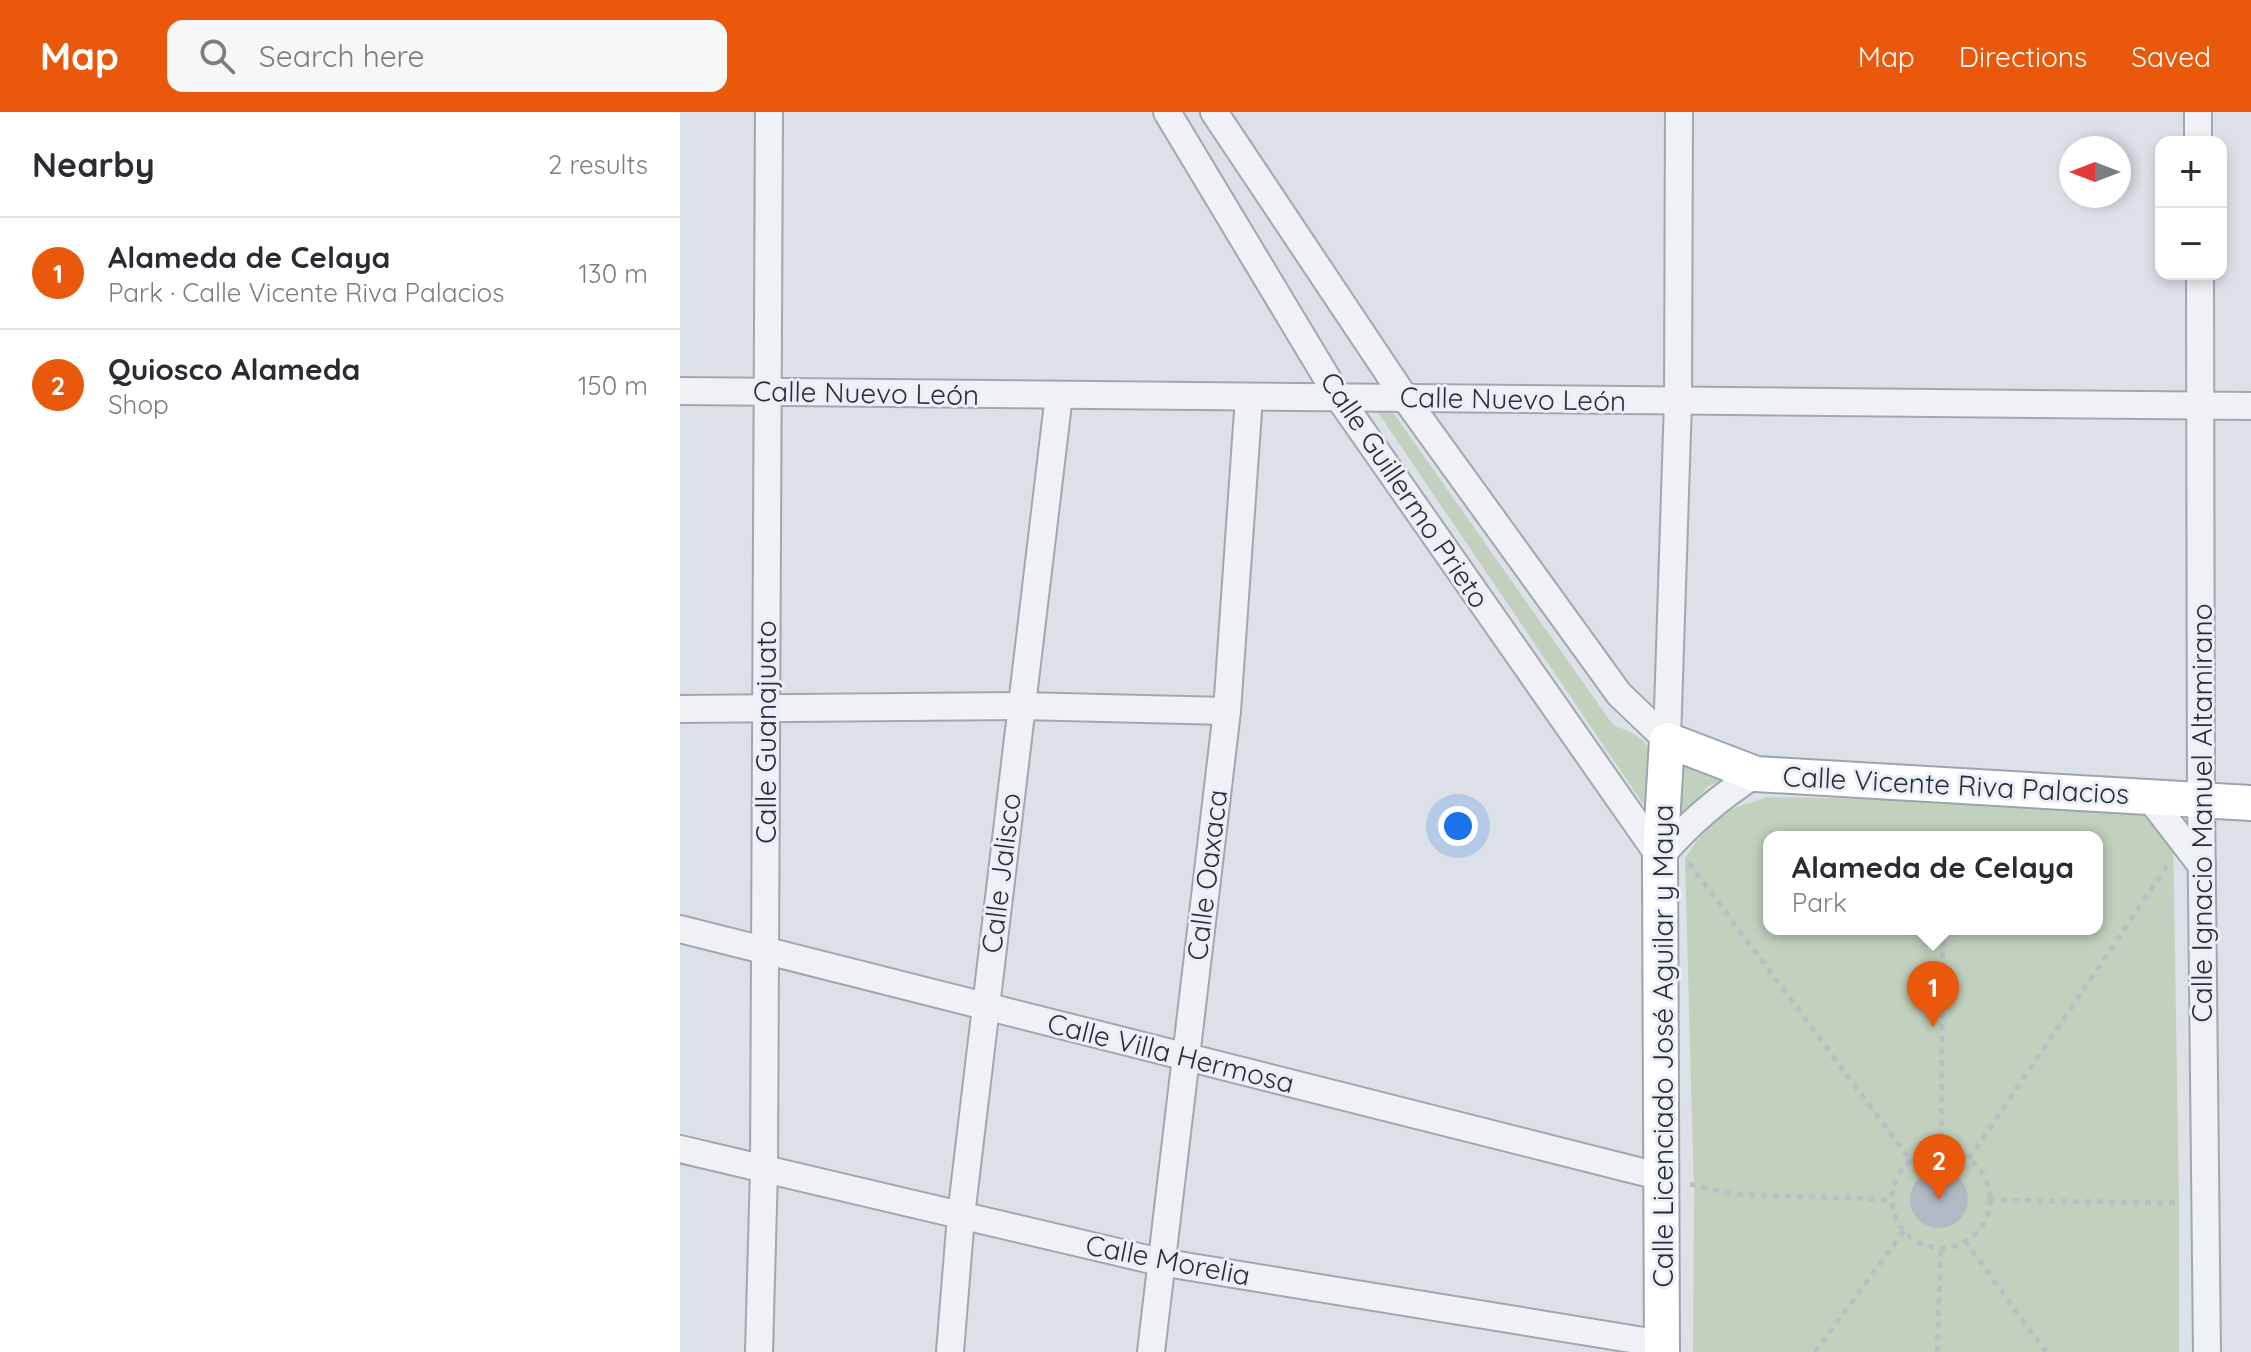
<!DOCTYPE html>
<meta charset="utf-8">
<style>
:root{--surface:#fff;--page:#f7f7f7;--text:#2b2b33;--muted:#7c7c81;--line:#e1e1e2;--accent:#ea580c}
body{margin:0;font-family:Quicksand,sans-serif;background:var(--page);color:var(--text)}
.controls{position:absolute;right:24px;top:24px;display:grid;overflow:hidden;border-radius:16px;box-shadow:0 4px 12px #0003}
.controls button{width:72px;height:72px;display:grid;place-items:center;padding:0;border:0;border-bottom:2px solid var(--line);background:var(--surface);color:var(--text);font:40px sans-serif}
.compass{position:absolute;left:1379px;top:24px;width:72px;height:72px;border-radius:50%;background:var(--surface);box-shadow:0 4px 12px #0003;rotate:270deg}
.you{position:absolute;left:778px;top:714px;width:28px;height:28px;margin:-20px;border:6px solid #fff;border-radius:50%;background:#1a73e8;box-shadow:0 0 0 12px #1a73e833}
.badge{display:grid;place-items:center;width:52px;height:52px;border-radius:50%;background:var(--accent);color:#fff;font-size:26px;font-weight:700}
.pin{position:absolute;translate:-50% -66px;filter:drop-shadow(0 2px 4px #0008)}
.pin::after{content:'';position:absolute;top:42px;width:28px;height:24px;background:inherit;clip-path:polygon(0 0,100% 0,50% 100%)}
.popup{position:absolute;left:1083px;top:719px;width:340px;height:104px;box-sizing:border-box;display:grid;place-content:center;border-radius:16px;background:var(--surface);filter:drop-shadow(0 2px 6px #0005);font-size:26px;white-space:nowrap;color:var(--muted)}
.popup b{font-size:30px;color:var(--text)}
.popup::after{content:'';position:absolute;left:50%;top:100%;margin-left:-16px;border:16px solid transparent;border-top-color:var(--surface)}
.list{margin:0;padding:0;list-style:none}
h2{display:flex;justify-content:space-between;align-items:center;height:104px;margin:0;padding:0 32px;font-size:34px}
h2 small{font-size:26px;font-weight:400;color:var(--muted)}
.list li{display:grid;grid-template-columns:52px 1fr auto;gap:24px;align-items:center;box-sizing:border-box;height:112px;padding:0 32px;border-top:2px solid var(--line)}
.list b{display:block;font-size:30px;white-space:nowrap}
.list p{margin:0;font-size:26px;white-space:nowrap;color:var(--muted)}
.list em{font-size:26px;font-style:normal;color:var(--muted)}
.icon{flex:none;width:44px;height:44px;fill:none;stroke:currentColor;stroke-width:2;stroke-linecap:round;stroke-linejoin:round}
.map{position:relative;flex:none;width:1571px;height:1240px;overflow:hidden}
header{display:flex;align-items:center;gap:48px;box-sizing:border-box;height:112px;padding:0 40px;background:var(--accent);color:#fff}
header strong{font-size:38px}
nav{display:flex;gap:44px;margin-inline-start:auto;font-size:28px}
.search{width:560px;height:72px;background:var(--page);display:flex;align-items:center;gap:20px;box-sizing:border-box;padding:0 28px;border-radius:16px;color:var(--muted);font-size:30px}
main{display:flex}
aside{flex:1;background:var(--surface)}
.map>svg:first-child{display:block}
.green{fill:#c1d1bd;fill-rule:evenodd}
.building{fill:#b3b9c4}
.lines{fill:none;stroke-linecap:round;stroke-linejoin:round}
.minor-casing{stroke:#a1a7b1;stroke-width:30}
.major-casing{stroke:#9ba4b3;stroke-width:38}
.path{stroke:#babec5;stroke-width:5;stroke-dasharray:6 6;stroke-linecap:butt}
.minor{stroke:#eff1f5;stroke-width:26}
.major{stroke:#fff;stroke-width:34}
.labels{text-anchor:middle;stroke-width:6;stroke-linejoin:round;paint-order:stroke}
.street-label{font-size:28px;fill:#252e3e;stroke:#ebeff5}
</style>
<header>
<strong>Map</strong>
<div class="search"><svg class="icon" aria-label="search" viewBox="0 0 24 24"><circle cx="10" cy="10" r="6"/><path d="M15 15l6 6"/></svg>Search here</div>
<nav><a>Map</a><a>Directions</a><a>Saved</a></nav>
</header>
<main>
<aside>
<h2>Nearby<small>2 results</small></h2>
<ul class="list">
<li><span class="badge">1</span><div><b>Alameda de Celaya</b><p>Park · Calle Vicente Riva Palacios</p></div><em>130 m</em></li>
<li><span class="badge">2</span><div><b>Quiosco Alameda</b><p>Shop</p></div><em>150 m</em></li>
</ul>
</aside>
<div class="map">
<svg width="1571" height="1240" viewBox="0 0 1571 1240">
<rect width="100%" height="100%" fill="#dce0e7"/>
<g class="green">
<path d="M697,299H712L933,613C986,631 974,655 970,702Z"/>
<path d="M1010,650L1048,668L1028,674L993,718L999,653Z"/>
<path d="M1087,685L1277,688L1467,695L1493,723L1499,1091V1240H1013L1014,1084L1005,746L1035,703ZM1089,725H1417V817H1089Z"/>
</g>
<circle class="building" cx="1259" cy="1087" r="29"/>
<g class="lines">
<defs>
<g id="minor">
<path d="M487,0L659,286L980,745C1008,712 1039,685 1076,662"/>
<path d="M534,0L725,286L939,582L987,628"/>
<path d="M1518,0V30"/>
<path d="M1520,162L1521,687L1527,1240"/>
<path d="M0,279L1571,294"/>
<path d="M0,597L341,594L547,599"/>
<path d="M987,628L998,289L999,0"/>
<path d="M1468,684L1522,754"/>
<path d="M0,817L982,1065"/>
<path d="M0,1037L480,1150L982,1232"/>
<path d="M79,1240L84,1058L89,0"/>
<path d="M270,1240L281,1104L379,283"/>
<path d="M471,1240L547,599L569,285"/>
</g>
<path id="major" d="M982,1240L980,745L987,628L1076,662L1571,691"/>
</defs>
<use href="#minor" class="minor-casing"/>
<use href="#major" class="major-casing"/>
<g class="path">
<path d="M1009,751L1231,1049"/>
<path d="M1261,1038L1263,817"/>
<circle cx="1261" cy="1087" r="49"/>
<path d="M1289,1047L1489,751"/>
<path d="M1010,1072L1053,1082L1212,1088"/>
<path d="M1309,1088L1501,1091"/>
<path d="M1285,1129L1366,1240"/>
<path d="M1135,1240L1224,1119"/>
<path d="M1257,1240L1261,1137"/>
</g>
<use href="#minor" class="minor"/>
<use href="#major" class="major"/>
</g>
<g class="labels">
<g class="street-label">
<text transform="translate(186 281) rotate(1)" y="10">Calle Nuevo León</text>
<text transform="translate(833 287) rotate(1)" y="10">Calle Nuevo León</text>
<text transform="translate(725 378) rotate(56)" y="10">Calle Guillermo Prieto</text>
<text transform="translate(86 620) rotate(-90)" y="10">Calle Guanajuato</text>
<text transform="translate(1276 673) rotate(3)" y="10">Calle Vicente Riva Palacios</text>
<text transform="translate(1522 701) rotate(-90)" y="10">Calle Ignacio Manuel Altamirano</text>
<text transform="translate(321 761) rotate(-83)" y="10">Calle Jalisco</text>
<text transform="translate(527 763) rotate(-83)" y="10">Calle Oaxaca</text>
<text transform="translate(983 934) rotate(-90)" y="10">Calle Licenciado José Aguilar y Maya</text>
<text transform="translate(491 941) rotate(14)" y="10">Calle Villa Hermosa</text>
<text transform="translate(488 1148) rotate(11)" y="10">Calle Morelia</text>
</g>
</g>
</svg>
<div class="controls">
<button>+</button>
<button>−</button>
</div>
<svg class="compass" viewBox="-18 -18 36 36"><path d="M0-13l5 13h-10z" fill="#e53935"/><path d="M0 13l5-13h-10z" fill="#7c7c81"/></svg>
<div class="you"></div>
<div class="pin badge" style="left:1253px;top:915px">1</div>
<div class="popup"><b>Alameda de Celaya</b>Park</div>
<div class="pin badge" style="left:1259px;top:1088px">2</div>
</div>
</main>
